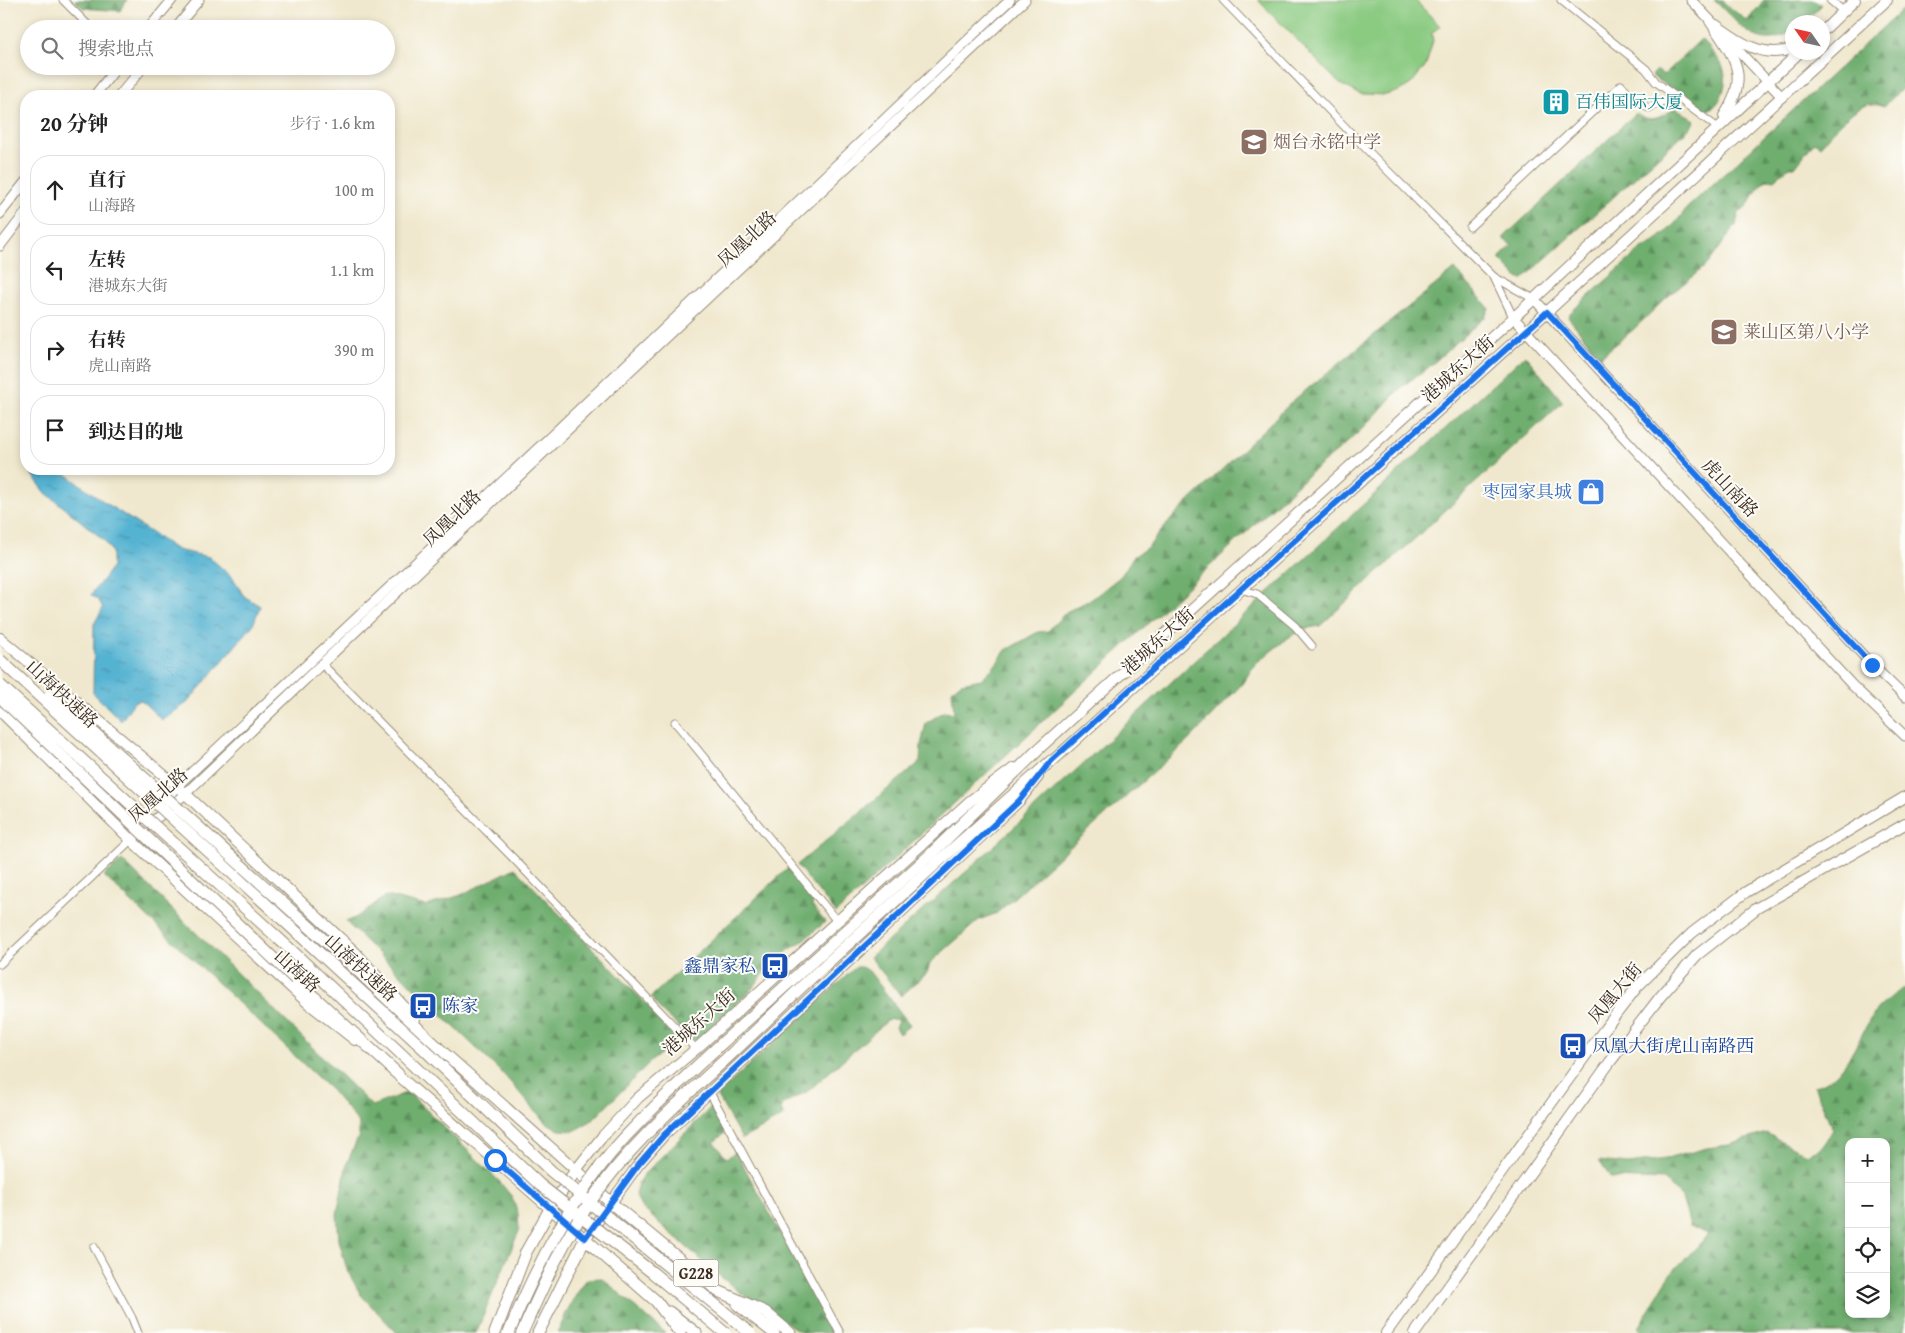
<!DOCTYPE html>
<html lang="zh">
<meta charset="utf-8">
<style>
:root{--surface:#fff;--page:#f6f6f6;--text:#222;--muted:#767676;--line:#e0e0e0}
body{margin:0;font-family:"Gentium Book Plus","Noto Serif SC",serif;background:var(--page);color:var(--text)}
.controls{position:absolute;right:15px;bottom:15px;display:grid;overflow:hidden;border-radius:10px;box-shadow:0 2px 8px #0003}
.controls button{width:45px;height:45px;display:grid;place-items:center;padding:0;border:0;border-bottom:1px solid var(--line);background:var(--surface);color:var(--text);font:25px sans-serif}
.compass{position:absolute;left:1785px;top:15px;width:45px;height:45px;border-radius:50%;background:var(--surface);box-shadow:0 2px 8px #0003;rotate:304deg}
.stop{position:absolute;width:15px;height:15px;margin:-11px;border:4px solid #1a73e8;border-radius:50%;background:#fff}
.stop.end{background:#1a73e8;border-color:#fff;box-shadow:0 1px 5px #0008}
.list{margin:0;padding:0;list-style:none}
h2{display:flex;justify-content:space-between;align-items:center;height:65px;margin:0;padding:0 20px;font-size:21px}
h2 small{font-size:16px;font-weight:400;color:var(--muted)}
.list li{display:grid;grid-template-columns:32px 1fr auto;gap:15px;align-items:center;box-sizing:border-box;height:70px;margin:0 10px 10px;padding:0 10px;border:1px solid var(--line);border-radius:20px}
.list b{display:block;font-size:19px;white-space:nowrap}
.list p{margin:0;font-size:16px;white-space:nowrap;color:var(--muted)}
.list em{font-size:16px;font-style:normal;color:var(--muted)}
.icon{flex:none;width:28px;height:28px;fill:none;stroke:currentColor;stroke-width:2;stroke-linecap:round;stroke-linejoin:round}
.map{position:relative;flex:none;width:1905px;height:1333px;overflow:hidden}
.search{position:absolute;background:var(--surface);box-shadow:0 2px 8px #0003;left:20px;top:20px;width:375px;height:55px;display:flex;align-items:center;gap:12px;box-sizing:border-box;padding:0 18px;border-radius:28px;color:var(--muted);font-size:19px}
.panel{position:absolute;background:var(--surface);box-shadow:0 2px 8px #0003;left:20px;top:90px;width:375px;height:385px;border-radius:20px}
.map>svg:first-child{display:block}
.green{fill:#8aca81;stroke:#627a50}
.forest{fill:url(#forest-firs);stroke:#556c46;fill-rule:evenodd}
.water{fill:url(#water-ripples);stroke:#486e78}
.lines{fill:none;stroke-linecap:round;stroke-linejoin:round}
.minor-casing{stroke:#968976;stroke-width:9}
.tertiary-casing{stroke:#968976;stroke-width:11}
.secondary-casing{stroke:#968976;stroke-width:12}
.trunk-casing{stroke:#968976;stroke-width:13}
.minor{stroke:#fff;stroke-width:7}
.tertiary{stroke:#fff;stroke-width:9}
.secondary{stroke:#fff;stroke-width:10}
.trunk{stroke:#fff;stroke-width:11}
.trunk-bridge-casing{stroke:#968976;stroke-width:13;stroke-linecap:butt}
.trunk-bridge{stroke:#fff;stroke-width:11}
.route{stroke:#1a73e8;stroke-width:6}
.labels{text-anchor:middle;stroke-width:4;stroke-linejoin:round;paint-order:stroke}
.shield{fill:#fdfcf7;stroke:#75695f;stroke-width:1}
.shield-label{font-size:16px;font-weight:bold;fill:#3b2a1e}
.culture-label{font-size:18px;fill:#0d838f;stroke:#fdfcf7;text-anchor:start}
.education-label{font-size:18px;fill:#785e54;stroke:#fdfcf7;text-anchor:start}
.street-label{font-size:18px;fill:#3b2a1e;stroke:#fdfcf7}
.shop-label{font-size:18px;fill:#366cbe;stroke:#fdfcf7;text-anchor:end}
.transit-label{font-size:18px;fill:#164399;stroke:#fdfcf7;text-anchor:start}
</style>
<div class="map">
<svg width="1905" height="1333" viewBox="0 0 1905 1333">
<defs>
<pattern id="forest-firs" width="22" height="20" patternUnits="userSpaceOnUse" patternTransform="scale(1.25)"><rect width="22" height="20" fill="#6fae6f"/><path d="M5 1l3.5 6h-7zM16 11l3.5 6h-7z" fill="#5c8e5b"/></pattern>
<pattern id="water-ripples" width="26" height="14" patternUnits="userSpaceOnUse" patternTransform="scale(1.25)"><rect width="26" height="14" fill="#54b3d2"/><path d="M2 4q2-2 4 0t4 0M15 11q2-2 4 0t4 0" fill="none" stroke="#4792aa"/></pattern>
</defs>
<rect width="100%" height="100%" fill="#fdfcf7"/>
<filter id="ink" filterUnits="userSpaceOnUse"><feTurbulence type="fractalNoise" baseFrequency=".02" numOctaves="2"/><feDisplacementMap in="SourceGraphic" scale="10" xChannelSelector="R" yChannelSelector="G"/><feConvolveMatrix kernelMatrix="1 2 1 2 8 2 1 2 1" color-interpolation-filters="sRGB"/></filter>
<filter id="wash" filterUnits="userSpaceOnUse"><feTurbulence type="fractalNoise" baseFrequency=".0096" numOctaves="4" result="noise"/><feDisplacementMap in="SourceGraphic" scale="20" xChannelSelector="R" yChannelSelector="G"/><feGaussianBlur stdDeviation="1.12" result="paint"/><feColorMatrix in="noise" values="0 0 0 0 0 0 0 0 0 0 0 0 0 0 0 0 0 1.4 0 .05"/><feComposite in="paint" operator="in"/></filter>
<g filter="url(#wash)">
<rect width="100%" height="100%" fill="#f0e8ce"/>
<path class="green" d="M1258,0H1415L1440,26L1432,33L1433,41L1426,65L1411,84L1399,91L1386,95L1360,94L1340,84Z"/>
<g class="forest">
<path d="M74,0H127L120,11L83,8Z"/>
<path d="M1714,0H1723V2L1747,21L1764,0H1815L1822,5L1804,22H1792V31C1757,54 1739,23 1714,0Z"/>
<path d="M1905,7V86L1884,106C1858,95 1836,130 1820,146L1814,142L1795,167H1789L1774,180L1768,179C1753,188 1755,203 1739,212L1736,225L1708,264L1666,298L1634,329L1600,357L1568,317L1570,313L1640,250C1658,241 1675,226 1686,209Z"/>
<path d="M1701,39C1718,58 1733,70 1721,97C1718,104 1712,110 1704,111L1652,76L1656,70L1664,75Z"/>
<path d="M1676,108L1695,120L1691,127L1523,279H1519L1500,260V257L1512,246L1503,238L1636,113C1653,124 1660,117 1676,108Z"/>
<path d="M1455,269L1489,308L1485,317L1422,373C1398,386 1387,404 1368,423C1350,442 1329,458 1309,474L836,913L797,865L920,762L921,745L926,723L945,711L954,713L952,690L961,683L981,679L993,668L1006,650L1038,632L1048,631L1066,612L1092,599L1121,576L1133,557L1148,547L1174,516L1295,399Z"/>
<path d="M1525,355L1563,402L1320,626L1303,629L1288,638L1256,663L1242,684L1190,739L997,913L979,920L930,963L927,973L901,996L870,957L968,870Z"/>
<path d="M122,860L372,1106L408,1092L499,1181L512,1197L518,1213L519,1231L476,1333H397L361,1295L347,1270L339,1240L337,1214L347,1163L359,1135V1123L332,1091L104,876Z"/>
<path d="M515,868L680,1039L650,1062L594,1119L574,1131L559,1130L544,1121L505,1076L346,922C362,916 372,905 386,896L426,906L461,895Z"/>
<path d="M788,868L813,902L812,906L825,922L803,941L790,949L762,976L752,989L695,1041L662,1012L651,997Z"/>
<path d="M856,967H861L869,971L910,1025L899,1034L895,1027L898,1021L895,1019L888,1020L808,1091L783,1104L781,1110L784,1116L742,1139L718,1097L719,1093Z"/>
<path d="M1905,988V1333H1643L1638,1327C1651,1310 1658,1291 1671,1274C1682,1260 1697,1249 1708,1234L1690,1226L1682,1198L1665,1180L1611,1178L1599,1161L1628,1164L1666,1159L1707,1148L1729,1145L1766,1133L1806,1154L1821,1148L1833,1130L1814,1086C1844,1081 1858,1039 1872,1016C1877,1008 1896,992 1905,988ZM1849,1142H1886V1314H1849Z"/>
<path d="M711,1107L726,1132L714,1142L726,1158L736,1152L835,1333H802L738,1291L715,1272L641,1207L635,1194L638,1183L643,1175Z"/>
<path d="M602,1278L665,1333H558L566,1313L576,1295L587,1279Z"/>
</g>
<path class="water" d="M34,469H59L103,501L177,550L209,557L232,577L244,596L260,606L253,625L187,703L162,720L141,700L134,702L121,721L93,693L94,624L103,608L98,599L91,595L112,567V552L104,540L46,493L32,475Z"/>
</g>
<g filter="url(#ink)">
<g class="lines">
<defs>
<g id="minor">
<path d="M63,0L92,29"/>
<path d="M1223,0L1373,156L1494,277L1513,317"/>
<path d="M1561,0L1646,69L1656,82L1718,128"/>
<path d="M1830,0L1843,11"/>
<path d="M131,66L138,74"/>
<path d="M1470,227L1621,85L1640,104L1649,108L1674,96"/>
<path d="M1494,277L1534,299"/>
<path d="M1241,589L1257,594L1295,626L1312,646"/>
<path d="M322,664L514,859L696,1049"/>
<path d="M675,722L836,920"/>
<path d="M0,964L131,840"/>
<path d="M709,1091L840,1333"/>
<path d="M94,1247L132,1318L138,1333"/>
</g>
<g id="tertiary">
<path d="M1691,0L1714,24"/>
<path d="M148,29L172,0"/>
<path d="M175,29L199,0"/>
<path d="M1723,34L1782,97"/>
<path d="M94,96L118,66"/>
<path d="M119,96L144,66"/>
<path d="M0,214L26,181"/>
<path d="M0,246L26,212"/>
<path d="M1534,299L1872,665L1905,697"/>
<path d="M1513,317L1852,685L1905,736"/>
<path d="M163,803L177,786L551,436L1010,0"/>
<path d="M131,840L185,794L617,383L1025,0"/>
</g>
<g id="secondary">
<path d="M1710,21C1734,57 1751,75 1724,116"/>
<path d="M1716,25C1739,42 1763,59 1792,49"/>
<path d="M1822,32L1855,0"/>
<path d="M0,638L177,786L357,954L415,1019"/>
<path d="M0,711L131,840L308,1003L355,1040"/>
<path d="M1032,755L1534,299L1800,52"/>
<path d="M1047,766L1547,312L1887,0"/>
<path d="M448,1056L576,1170L602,1137L638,1098L696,1049L970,801L1014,768"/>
<path d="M391,1069L585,1239L638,1165L664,1135L1019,801L1038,777"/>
<path d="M1386,1333L1604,1030L1637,987L1692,933L1746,892L1905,797"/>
<path d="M1415,1333L1610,1062L1660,997L1697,955L1757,908L1905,824"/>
</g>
<g id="trunk">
<path d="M354,967L452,1061"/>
<path d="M805,968L932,853L1037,751"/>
<path d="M812,977L939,861L1051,761"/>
<path d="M296,980L398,1074"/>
<path d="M738,1305L774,1333"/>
<path d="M669,1312L696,1333"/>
<path d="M495,1333L526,1252L550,1209L576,1170L610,1202L718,1291L765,1312L790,1333"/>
<path d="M538,1333L585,1239L656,1301L680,1333"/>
</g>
</defs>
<use href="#minor" class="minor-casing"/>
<use href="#tertiary" class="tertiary-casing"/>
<use href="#secondary" class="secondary-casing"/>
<use href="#trunk" class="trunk-casing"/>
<use href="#minor" class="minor"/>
<use href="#tertiary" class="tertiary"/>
<use href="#secondary" class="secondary"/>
<use href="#trunk" class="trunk"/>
<defs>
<g id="trunk-bridge">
<path d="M0,660L425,1050L551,1171L750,1333"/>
<path d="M0,685L290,949L540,1185L653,1273L725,1333"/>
<path d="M49,696L81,721L354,967"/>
<path d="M0,697L296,980"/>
<path d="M509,1333C536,1265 577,1188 627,1135C683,1076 745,1023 805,968"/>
<path d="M522,1333C543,1286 563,1240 593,1198C624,1153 664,1116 704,1079C741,1046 776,1011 812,977"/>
</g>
</defs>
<use href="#trunk-bridge" class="trunk-bridge-casing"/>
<use href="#trunk-bridge" class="trunk-bridge"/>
</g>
</g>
<g class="lines" filter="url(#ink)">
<path class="route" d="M495,1160L585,1238L638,1165L664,1135L1019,801L1051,761L1547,312L1872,665"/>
</g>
<defs>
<symbol id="building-square" viewBox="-11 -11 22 22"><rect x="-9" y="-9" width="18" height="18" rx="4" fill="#0f9aa8" stroke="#fdfcf7"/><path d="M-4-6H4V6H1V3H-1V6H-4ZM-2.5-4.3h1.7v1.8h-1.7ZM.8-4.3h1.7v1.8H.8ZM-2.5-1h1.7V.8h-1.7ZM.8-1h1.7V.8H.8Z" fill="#fff"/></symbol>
<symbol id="school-square" viewBox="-11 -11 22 22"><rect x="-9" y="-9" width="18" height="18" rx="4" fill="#8d6e63" stroke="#fdfcf7"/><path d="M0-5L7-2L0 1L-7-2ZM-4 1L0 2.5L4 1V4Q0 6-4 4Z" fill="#fff"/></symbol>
<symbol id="shop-square" viewBox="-11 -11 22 22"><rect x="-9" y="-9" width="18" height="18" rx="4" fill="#3f7fe0" stroke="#fdfcf7"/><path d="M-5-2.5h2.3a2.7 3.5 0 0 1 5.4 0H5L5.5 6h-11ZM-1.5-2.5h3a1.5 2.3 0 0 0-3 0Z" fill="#fff"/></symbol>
<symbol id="bus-square" viewBox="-11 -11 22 22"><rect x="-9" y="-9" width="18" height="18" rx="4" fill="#1a4fb4" stroke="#fdfcf7"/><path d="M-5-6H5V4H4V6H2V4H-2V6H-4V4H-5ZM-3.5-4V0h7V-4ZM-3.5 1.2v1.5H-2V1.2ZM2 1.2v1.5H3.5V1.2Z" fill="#fff"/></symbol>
</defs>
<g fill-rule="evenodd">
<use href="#building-square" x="1540" y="86" width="32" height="32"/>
<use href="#school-square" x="1238" y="126" width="32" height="32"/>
<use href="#school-square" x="1708" y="316" width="32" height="32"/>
<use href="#shop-square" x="1575" y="476" width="32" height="32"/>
<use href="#bus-square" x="759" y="950" width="32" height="32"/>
<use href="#bus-square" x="407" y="990" width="32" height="32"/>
<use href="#bus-square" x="1557" y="1030" width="32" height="32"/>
</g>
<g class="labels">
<rect class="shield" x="673.5" y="1259.5" width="45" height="27" rx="4"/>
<g class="shield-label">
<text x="696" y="1279">G228</text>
</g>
<g class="culture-label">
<text x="1575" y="108">百伟国际大厦</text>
</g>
<g class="education-label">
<text x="1273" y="148">烟台永铭中学</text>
<text x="1743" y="338">莱山区第八小学</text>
</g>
<g class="street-label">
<text transform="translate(747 239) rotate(-43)" y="6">凤凰北路</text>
<text transform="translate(1458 369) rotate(-42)" y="6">港城东大街</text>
<text transform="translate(1730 488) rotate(47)" y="6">虎山南路</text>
<text transform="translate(452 518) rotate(-44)" y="6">凤凰北路</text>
<text transform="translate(1158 641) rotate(-42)" y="6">港城东大街</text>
<text transform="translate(62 694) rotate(43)" y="6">山海快速路</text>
<text transform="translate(158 795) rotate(-41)" y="6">凤凰北路</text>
<text transform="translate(361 968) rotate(42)" y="6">山海快速路</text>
<text transform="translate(297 971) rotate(42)" y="6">山海路</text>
<text transform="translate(1615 993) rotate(-50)" y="6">凤凰大街</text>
<text transform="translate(699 1022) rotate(-42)" y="6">港城东大街</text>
</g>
<g class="shop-label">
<text x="1572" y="498">枣园家具城</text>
</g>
<g class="transit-label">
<text x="756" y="972" text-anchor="end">鑫鼎家私</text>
<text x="442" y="1012">陈家</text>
<text x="1592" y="1052">凤凰大街虎山南路西</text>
</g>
</g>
</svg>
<div class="controls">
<button>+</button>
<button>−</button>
<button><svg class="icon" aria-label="locate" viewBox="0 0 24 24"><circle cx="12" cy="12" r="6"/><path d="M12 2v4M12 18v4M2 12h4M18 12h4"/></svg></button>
<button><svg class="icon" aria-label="layers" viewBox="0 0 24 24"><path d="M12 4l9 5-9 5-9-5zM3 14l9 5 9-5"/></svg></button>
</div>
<svg class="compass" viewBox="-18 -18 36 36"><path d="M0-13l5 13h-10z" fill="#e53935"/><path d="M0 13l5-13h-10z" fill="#767676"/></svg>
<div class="stop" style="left:495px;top:1160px"></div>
<div class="stop end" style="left:1872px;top:665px"></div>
<div class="search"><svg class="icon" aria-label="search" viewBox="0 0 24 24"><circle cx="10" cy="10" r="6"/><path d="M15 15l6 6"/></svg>搜索地点</div>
<section class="panel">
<h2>20 分钟<small>步行 · 1.6 km</small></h2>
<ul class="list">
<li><svg class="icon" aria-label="ahead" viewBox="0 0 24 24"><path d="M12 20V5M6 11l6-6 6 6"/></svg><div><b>直行</b><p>山海路</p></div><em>100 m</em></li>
<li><svg class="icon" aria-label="left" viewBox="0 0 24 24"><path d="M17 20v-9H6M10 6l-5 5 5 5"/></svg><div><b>左转</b><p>港城东大街</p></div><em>1.1 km</em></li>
<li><svg class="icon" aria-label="right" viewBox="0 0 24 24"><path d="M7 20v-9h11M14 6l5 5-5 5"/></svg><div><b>右转</b><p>虎山南路</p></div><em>390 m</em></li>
<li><svg class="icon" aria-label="arrive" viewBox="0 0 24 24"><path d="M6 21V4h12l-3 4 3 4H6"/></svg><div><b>到达目的地</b></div></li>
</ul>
</section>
</div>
